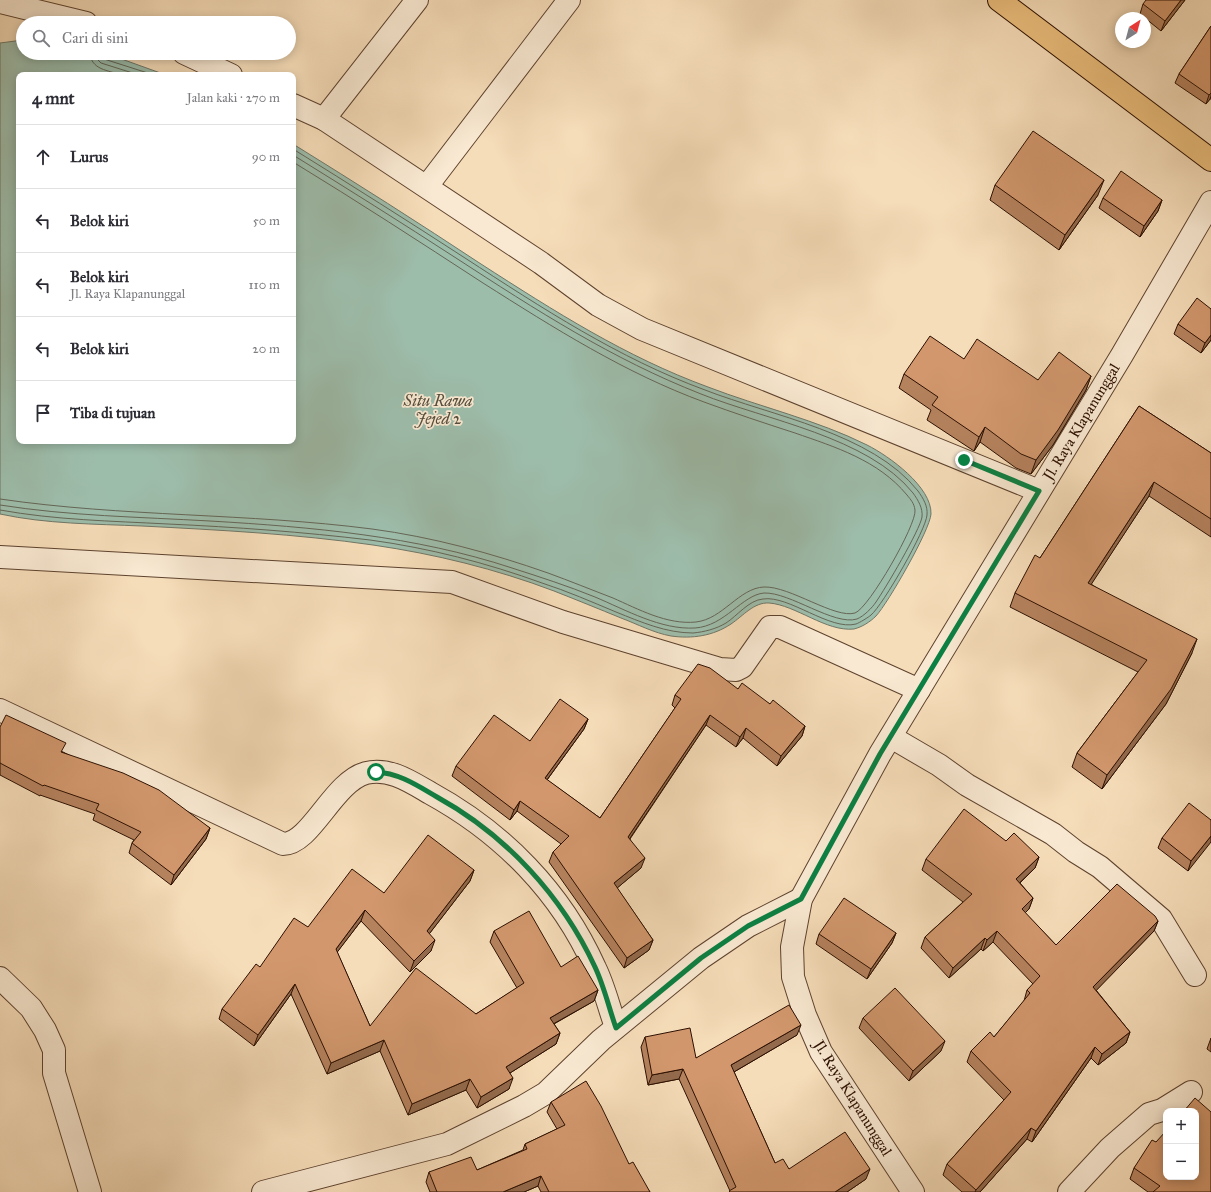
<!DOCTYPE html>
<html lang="id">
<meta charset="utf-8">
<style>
:root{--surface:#fff;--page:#f2f2f3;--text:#2b2b33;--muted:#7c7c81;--line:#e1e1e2}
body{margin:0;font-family:"IM FELL Great Primer",serif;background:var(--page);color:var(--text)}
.controls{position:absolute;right:12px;bottom:12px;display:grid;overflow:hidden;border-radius:8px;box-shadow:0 2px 10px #0003}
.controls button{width:36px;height:36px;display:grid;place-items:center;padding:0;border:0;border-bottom:1px solid var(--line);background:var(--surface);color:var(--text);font:20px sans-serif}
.compass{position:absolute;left:1115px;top:12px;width:36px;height:36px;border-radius:50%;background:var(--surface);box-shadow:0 2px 10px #0003;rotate:36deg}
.stop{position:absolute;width:12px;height:12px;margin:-9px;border:3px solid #0b8043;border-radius:50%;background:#fff}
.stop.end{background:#0b8043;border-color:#fff;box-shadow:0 1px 4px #0008}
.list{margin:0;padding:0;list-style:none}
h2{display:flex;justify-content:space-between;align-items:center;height:52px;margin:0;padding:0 16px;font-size:17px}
h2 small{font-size:13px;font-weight:400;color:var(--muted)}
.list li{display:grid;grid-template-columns:26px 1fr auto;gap:12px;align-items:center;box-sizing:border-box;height:64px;padding:0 16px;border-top:1px solid var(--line)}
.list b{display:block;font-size:15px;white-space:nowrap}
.list p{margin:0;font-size:13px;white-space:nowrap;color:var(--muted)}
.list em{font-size:13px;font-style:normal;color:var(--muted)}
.icon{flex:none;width:22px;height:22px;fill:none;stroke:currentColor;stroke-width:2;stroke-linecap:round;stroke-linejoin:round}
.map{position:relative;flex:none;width:1211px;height:1192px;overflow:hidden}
.search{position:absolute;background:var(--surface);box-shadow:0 2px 10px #0003;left:16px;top:16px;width:280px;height:44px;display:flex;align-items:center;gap:10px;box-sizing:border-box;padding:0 14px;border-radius:22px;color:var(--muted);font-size:15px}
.panel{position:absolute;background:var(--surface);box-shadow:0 2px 10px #0003;left:16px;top:72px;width:280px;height:372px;border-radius:8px}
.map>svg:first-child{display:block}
.water{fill:#9dbdab;stroke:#707767}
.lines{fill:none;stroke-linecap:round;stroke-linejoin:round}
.shore{stroke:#646656;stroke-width:1}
.minor-casing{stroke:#5e422e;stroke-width:24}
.major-casing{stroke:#2c0f00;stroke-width:24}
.minor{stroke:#f9e9d2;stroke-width:22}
.major{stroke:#ebbe7c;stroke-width:22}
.wall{fill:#b5825e;stroke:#2c0f00}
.shaded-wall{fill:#936a4c;stroke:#2c0f00}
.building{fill:#d2976d;stroke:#2c0f00}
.route{stroke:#0b8043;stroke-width:5}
.labels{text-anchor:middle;stroke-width:3.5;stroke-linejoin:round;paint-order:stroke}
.street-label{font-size:15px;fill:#2c0f00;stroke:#f9e9d2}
.water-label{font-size:16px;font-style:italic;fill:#544c3c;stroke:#f9e9d2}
</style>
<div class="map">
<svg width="1211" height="1192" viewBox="0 0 1211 1192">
<rect width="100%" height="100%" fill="#f6ddb9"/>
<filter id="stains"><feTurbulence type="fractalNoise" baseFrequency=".005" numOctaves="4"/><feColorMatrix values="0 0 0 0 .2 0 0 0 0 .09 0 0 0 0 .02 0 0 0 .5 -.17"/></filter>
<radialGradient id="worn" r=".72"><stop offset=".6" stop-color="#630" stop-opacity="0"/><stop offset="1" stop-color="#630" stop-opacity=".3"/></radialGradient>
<path class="water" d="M23,40V53H97L116,57L166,75H19V441H293V144C356,183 419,223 481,264C554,311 626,357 708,387C760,407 817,420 867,445C889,456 932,487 931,514C930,530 888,603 876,616C870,622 862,627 854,629C826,632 796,605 769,603C754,602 743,616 731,624C713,636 692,639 671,636C654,633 637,624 621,618C599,609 577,600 554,591C496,569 435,554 373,545C297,534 219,530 142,526C95,524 46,524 0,514V43Z"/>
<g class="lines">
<g class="shore">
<path d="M90,53C91,70 108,70 121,75"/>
<path d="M96,53L97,59L101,63L139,75"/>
<path d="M101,53L104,59L154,75"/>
<path d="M0,499C123,517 248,513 372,529C432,537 491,553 548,573C570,581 592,590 613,598C638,609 667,625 696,622C723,619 739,588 764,587C790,586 835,619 855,613C869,608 917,524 915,510C914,503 911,500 907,495C878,460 835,447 795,433C764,423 734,413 704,402C625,373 554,328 483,283C420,242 357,201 293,162"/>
<path d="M0,505C69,516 140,517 210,521C312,527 415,536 512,568C540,577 568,586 595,597C626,610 661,630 695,628C725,626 742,595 764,593C790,592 834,626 857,619C864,616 872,608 876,602C885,589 920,530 922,517C923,508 918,500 913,493C868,437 766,420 701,394C612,359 536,310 456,258C402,223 348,189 293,155"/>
<path d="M0,510C55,520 111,521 168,524C235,527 303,532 370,540C429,548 487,563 542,583C567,591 592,602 616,612C641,622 666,633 693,633C704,632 716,629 726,623C737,616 749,600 763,599C789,595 830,631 856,624C859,623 869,617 871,615C883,605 926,530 927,515C928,506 923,498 918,491C872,433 772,416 705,390C618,358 542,308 465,258C408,221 351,185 293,149"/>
</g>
<defs>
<g id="minor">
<path d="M0,2L86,23"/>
<path d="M184,53L231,75"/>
<path d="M293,105L324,119L541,263L598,305L642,329L1039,491"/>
<path d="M324,119L417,0"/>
<path d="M427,186L569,0"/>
<path d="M0,557L452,582L563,622L720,669L736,670L742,667L770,627H780L919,690"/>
<path d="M0,710L283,844C311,844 333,782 366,773C389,767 411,782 430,793C503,833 561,892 595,968C604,986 609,1008 616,1027"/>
<path d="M891,737L939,765L967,785L1053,834L1076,852L1100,867L1161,919L1195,975"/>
<path d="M0,978L31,1008L45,1030L54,1050V1073L90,1192"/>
<path d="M263,1192L447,1144L524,1106L546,1093L601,1040L701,958L748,926L801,899"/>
<path id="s1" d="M913,1192L821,1052L805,1015L793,977L792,947L801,899L880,754L1122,355L1211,202"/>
<path d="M1069,1192L1110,1148L1149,1114L1162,1110L1191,1092"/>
</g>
<path id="major" d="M999,0L1211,160"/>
</defs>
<use href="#minor" class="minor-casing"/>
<use href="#major" class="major-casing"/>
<use href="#minor" class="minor"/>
<use href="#major" class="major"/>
</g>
<g class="wall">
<path d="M1185,0L1161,31L1140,14L1143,4Z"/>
<path d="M1211,26V99H1210L1206,104L1175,83L1179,74Z"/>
<path d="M995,185L1098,195L1059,250L990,200Z"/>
<path d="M1103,198L1162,200L1158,211L1140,237L1099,208Z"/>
<path d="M1178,324L1211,340L1201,353L1174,334Z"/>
<path d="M904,374L1038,380L1091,376L1086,390L1053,445L1031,474L1016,468L980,442L974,451L927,420L931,410L899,388Z"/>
<path d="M1139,406L1211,453V537L1149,496L1091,584L1192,653L1166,704L1102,789L1072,767L1077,753L1138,672L1010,607L1015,593L1040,558Z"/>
<path d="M738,689L770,704L805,726L802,736L777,766L743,738L736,747L706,725L630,839L641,868L617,888L653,940L649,950L624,968L549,862L553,852L561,844L517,811L510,820L452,776L456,766L530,741L588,719L584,729L547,780L600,818L675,708L672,705L675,695Z"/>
<path d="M0,727L63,752L210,828L206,839L171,885L129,853L132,843L134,840L93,820L95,814L40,795V796L0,775Z"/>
<path d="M1211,820L1188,871L1158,848L1162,838Z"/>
<path d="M1006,841L1039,857L1035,868L1020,883L1033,898L1029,909L1025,913L1056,945L1158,921L1154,931L1096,990L1130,1032L1126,1043L1098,1065L1091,1058L1032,1142L1027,1139L980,1192H962L943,1175L947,1164L1004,1100L967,1062L971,1051L994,1037L1024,1001L1027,990L1033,984L993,942L983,951L981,949L949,978L921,948L925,937L963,902L922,870L926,859Z"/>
<path d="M474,870L470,881L429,934L431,951L410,972L361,921L337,952L370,1026L476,1014L517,988L490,942L494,931L561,967L598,990L594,1001L554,1024L560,1033L556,1044L510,1073L509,1089L477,1108L466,1090L408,1115L380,1051L327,1074L291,994L254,1046L219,1019L222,1009L260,967L384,893Z"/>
<path d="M896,933L892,943L867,979L816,944L819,934Z"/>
<path d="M863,1018L941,1051L909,1081L859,1028Z"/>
<path d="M797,1035L734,1072L775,1163L789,1169L866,1179L847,1192H729L730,1191L679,1079L648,1085L641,1047L645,1037L696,1058Z"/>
<path d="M1211,1038V1052L1207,1049Z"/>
<path d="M551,1102L629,1164L650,1192H541L538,1186L524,1192H430L426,1182L429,1172L477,1170L523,1150L525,1144L557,1129L547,1112Z"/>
<path d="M1156,1142L1211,1192H1148L1130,1179L1134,1168Z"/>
</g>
<g class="shaded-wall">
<path d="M1181,0H1185L1161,31L1165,21Z"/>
<path d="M1211,93V96L1210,99L1206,104L1209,95Z"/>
<path d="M1104,180L1098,195L1059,250L1065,235Z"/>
<path d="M1162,200L1158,211L1140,237L1144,226Z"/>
<path d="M1211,335V340L1201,353L1205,343Z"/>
<path d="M1091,376L1086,390L1053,445L1031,474L1036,460Z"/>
<path d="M985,427L980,442L974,451L979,437Z"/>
<path d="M1154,482L1149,496L1083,597L1088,583Z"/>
<path d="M1197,639L1192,653L1166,704L1102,789L1107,775Z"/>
<path d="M710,715L706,725L624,847L628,837Z"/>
<path d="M588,719L584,729L541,788L545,778Z"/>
<path d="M805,726L802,736L777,766L781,756Z"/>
<path d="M746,728L743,738L736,747L740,737Z"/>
<path d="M520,801L517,811L510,820L514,810Z"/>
<path d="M210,828L206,839L171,885L174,875Z"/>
<path d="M1211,836V842L1188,871L1191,861Z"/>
<path d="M1039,857L1035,868L1012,890L1016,879Z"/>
<path d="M645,858L641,868L610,894L614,883Z"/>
<path d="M474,870L470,881L423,942L427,931Z"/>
<path d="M1033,898L1029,909L1018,920L1022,909Z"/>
<path d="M365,910L361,921L332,959L336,949Z"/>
<path d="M1158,921L1154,931L1089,998L1093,987Z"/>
<path d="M997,931L993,942L983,951L987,940Z"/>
<path d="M896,933L892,943L867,979L871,969Z"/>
<path d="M985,938L981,949L949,978L953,968Z"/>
<path d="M435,940L431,951L410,972L414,961Z"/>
<path d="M653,940L649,950L624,968L627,958Z"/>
<path d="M295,984L291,994L254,1046L258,1035Z"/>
<path d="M598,990L594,1001L546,1028L550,1018Z"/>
<path d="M801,1025L797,1035L727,1076L731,1065Z"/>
<path d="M1130,1032L1126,1043L1098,1065L1102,1054Z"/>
<path d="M560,1033L556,1044L502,1078L506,1067Z"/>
<path d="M384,1040L380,1051L327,1074L331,1063Z"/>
<path d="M945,1041L941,1051L909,1081L913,1071Z"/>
<path d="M1095,1047L1091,1058L1032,1142L1036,1131Z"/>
<path d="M683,1069L679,1079L648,1085L652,1075Z"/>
<path d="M513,1078L509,1089L477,1108L481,1097Z"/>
<path d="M470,1079L466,1090L408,1115L412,1104Z"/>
<path d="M1031,1128L1027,1139L980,1192H975L976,1190Z"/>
<path d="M870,1169L866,1179L847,1192H835Z"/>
<path d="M541,1176L538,1186L524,1192H503Z"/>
</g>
<g class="building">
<path d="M1146,0H1181L1165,21L1143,4Z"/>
<path d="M1211,26V93L1209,95L1179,74Z"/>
<path d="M1033,131L1104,180L1065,235L995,185Z"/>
<path d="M1121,171L1162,200L1144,226L1103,198Z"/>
<path d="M1197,298L1211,309V335L1205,343L1178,324Z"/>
<path d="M930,336L964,359L977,339L1038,380L1059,352L1091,376L1058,430L1036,460L1021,454L985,427L979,437L932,405L938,397L904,374Z"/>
<path d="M1139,406L1211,453V519L1154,482L1088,583L1197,639L1171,689L1107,775L1077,753L1147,660L1015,593L1035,555L1040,558Z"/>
<path d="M698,664L710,668L738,689L742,683L770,704L773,700L805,726L781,756L746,728L740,737L710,715L628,837L645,858L614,883L653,940L627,958L553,852L569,836L520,801L514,810L456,766L494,715L530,741L560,699L588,719L545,778L600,818L681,699L675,695Z"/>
<path d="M6,715L66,743L61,752L123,773L159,790L210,828L174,875L132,843L141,832L96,810L99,804L44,785L43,786L0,763V727Z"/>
<path d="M1189,803L1211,820V836L1191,861L1162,838Z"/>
<path d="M964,809L1006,841L1014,833L1039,857L1016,879L1033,898L1022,909L1056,945L1117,884L1155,916L1158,921L1093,987L1130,1032L1102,1054L1095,1047L1036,1131L1031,1128L976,1190L947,1164L1011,1092L971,1051L990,1032L994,1037L1030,993L1027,990L1040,976L997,931L987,940L985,938L953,968L925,937L972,894L926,859Z"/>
<path d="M428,835L474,870L427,931L435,940L414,961L365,910L336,949L370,1026L416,968L476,1014L524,983L494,931L529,911L561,967L578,956L598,990L550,1018L560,1033L506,1067L513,1078L481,1097L470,1079L412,1104L384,1040L331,1063L295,984L258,1035L222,1009L256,964L260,967L294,918L308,927L352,869L384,893Z"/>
<path d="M844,898L896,933L871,969L819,934Z"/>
<path d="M895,988L945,1041L913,1071L863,1018Z"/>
<path d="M789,1005L801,1025L731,1065L775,1163L783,1159L789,1169L845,1132L870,1169L835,1192H730L729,1191L736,1187L683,1069L652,1075L645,1037L690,1028L696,1058Z"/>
<path d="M586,1081L601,1106L629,1164L633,1162L650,1192H549L541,1176L503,1192H437L429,1172L471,1157L477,1170L527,1149L525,1144L565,1125L551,1102Z"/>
<path d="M1195,1098L1211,1112V1192H1153L1160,1186L1134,1168L1152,1140L1156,1142L1166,1131V1177H1196V1111H1184Z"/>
</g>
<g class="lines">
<path class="route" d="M376,772C399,773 418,786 437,797C506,835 562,896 595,967C604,986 609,1008 616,1028L701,958L748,926L801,899L880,754L1039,491L964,460"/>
</g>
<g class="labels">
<g class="street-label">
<text dy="5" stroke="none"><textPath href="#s1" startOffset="880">Jl. Raya Klapanunggal</textPath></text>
<text transform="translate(853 1098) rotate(58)" y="5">Jl. Raya Klapanunggal</text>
</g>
<g class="water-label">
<text x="438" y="406">Situ Rawa<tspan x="438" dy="18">Jejed 2</tspan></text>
</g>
</g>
<rect width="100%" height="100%" filter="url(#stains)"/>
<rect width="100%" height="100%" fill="url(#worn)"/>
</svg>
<div class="controls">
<button>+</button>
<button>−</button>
</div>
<svg class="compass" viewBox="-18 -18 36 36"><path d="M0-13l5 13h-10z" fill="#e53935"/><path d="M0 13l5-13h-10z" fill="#7c7c81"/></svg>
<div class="stop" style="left:376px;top:772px"></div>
<div class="stop end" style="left:964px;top:460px"></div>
<div class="search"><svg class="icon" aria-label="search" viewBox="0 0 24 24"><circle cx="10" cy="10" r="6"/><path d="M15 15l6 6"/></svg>Cari di sini</div>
<section class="panel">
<h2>4 mnt<small>Jalan kaki · 270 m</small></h2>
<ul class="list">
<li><svg class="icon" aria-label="ahead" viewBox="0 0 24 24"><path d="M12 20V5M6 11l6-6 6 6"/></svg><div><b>Lurus</b></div><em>90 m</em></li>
<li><svg class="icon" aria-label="left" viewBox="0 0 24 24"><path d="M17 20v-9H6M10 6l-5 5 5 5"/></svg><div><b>Belok kiri</b></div><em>50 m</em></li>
<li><svg class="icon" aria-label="left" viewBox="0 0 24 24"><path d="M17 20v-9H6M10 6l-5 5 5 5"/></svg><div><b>Belok kiri</b><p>Jl. Raya Klapanunggal</p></div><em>110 m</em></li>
<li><svg class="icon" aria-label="left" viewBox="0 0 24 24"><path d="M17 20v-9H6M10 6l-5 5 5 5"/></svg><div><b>Belok kiri</b></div><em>20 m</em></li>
<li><svg class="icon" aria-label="arrive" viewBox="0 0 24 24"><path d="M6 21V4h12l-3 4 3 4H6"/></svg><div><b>Tiba di tujuan</b></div></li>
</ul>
</section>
</div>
